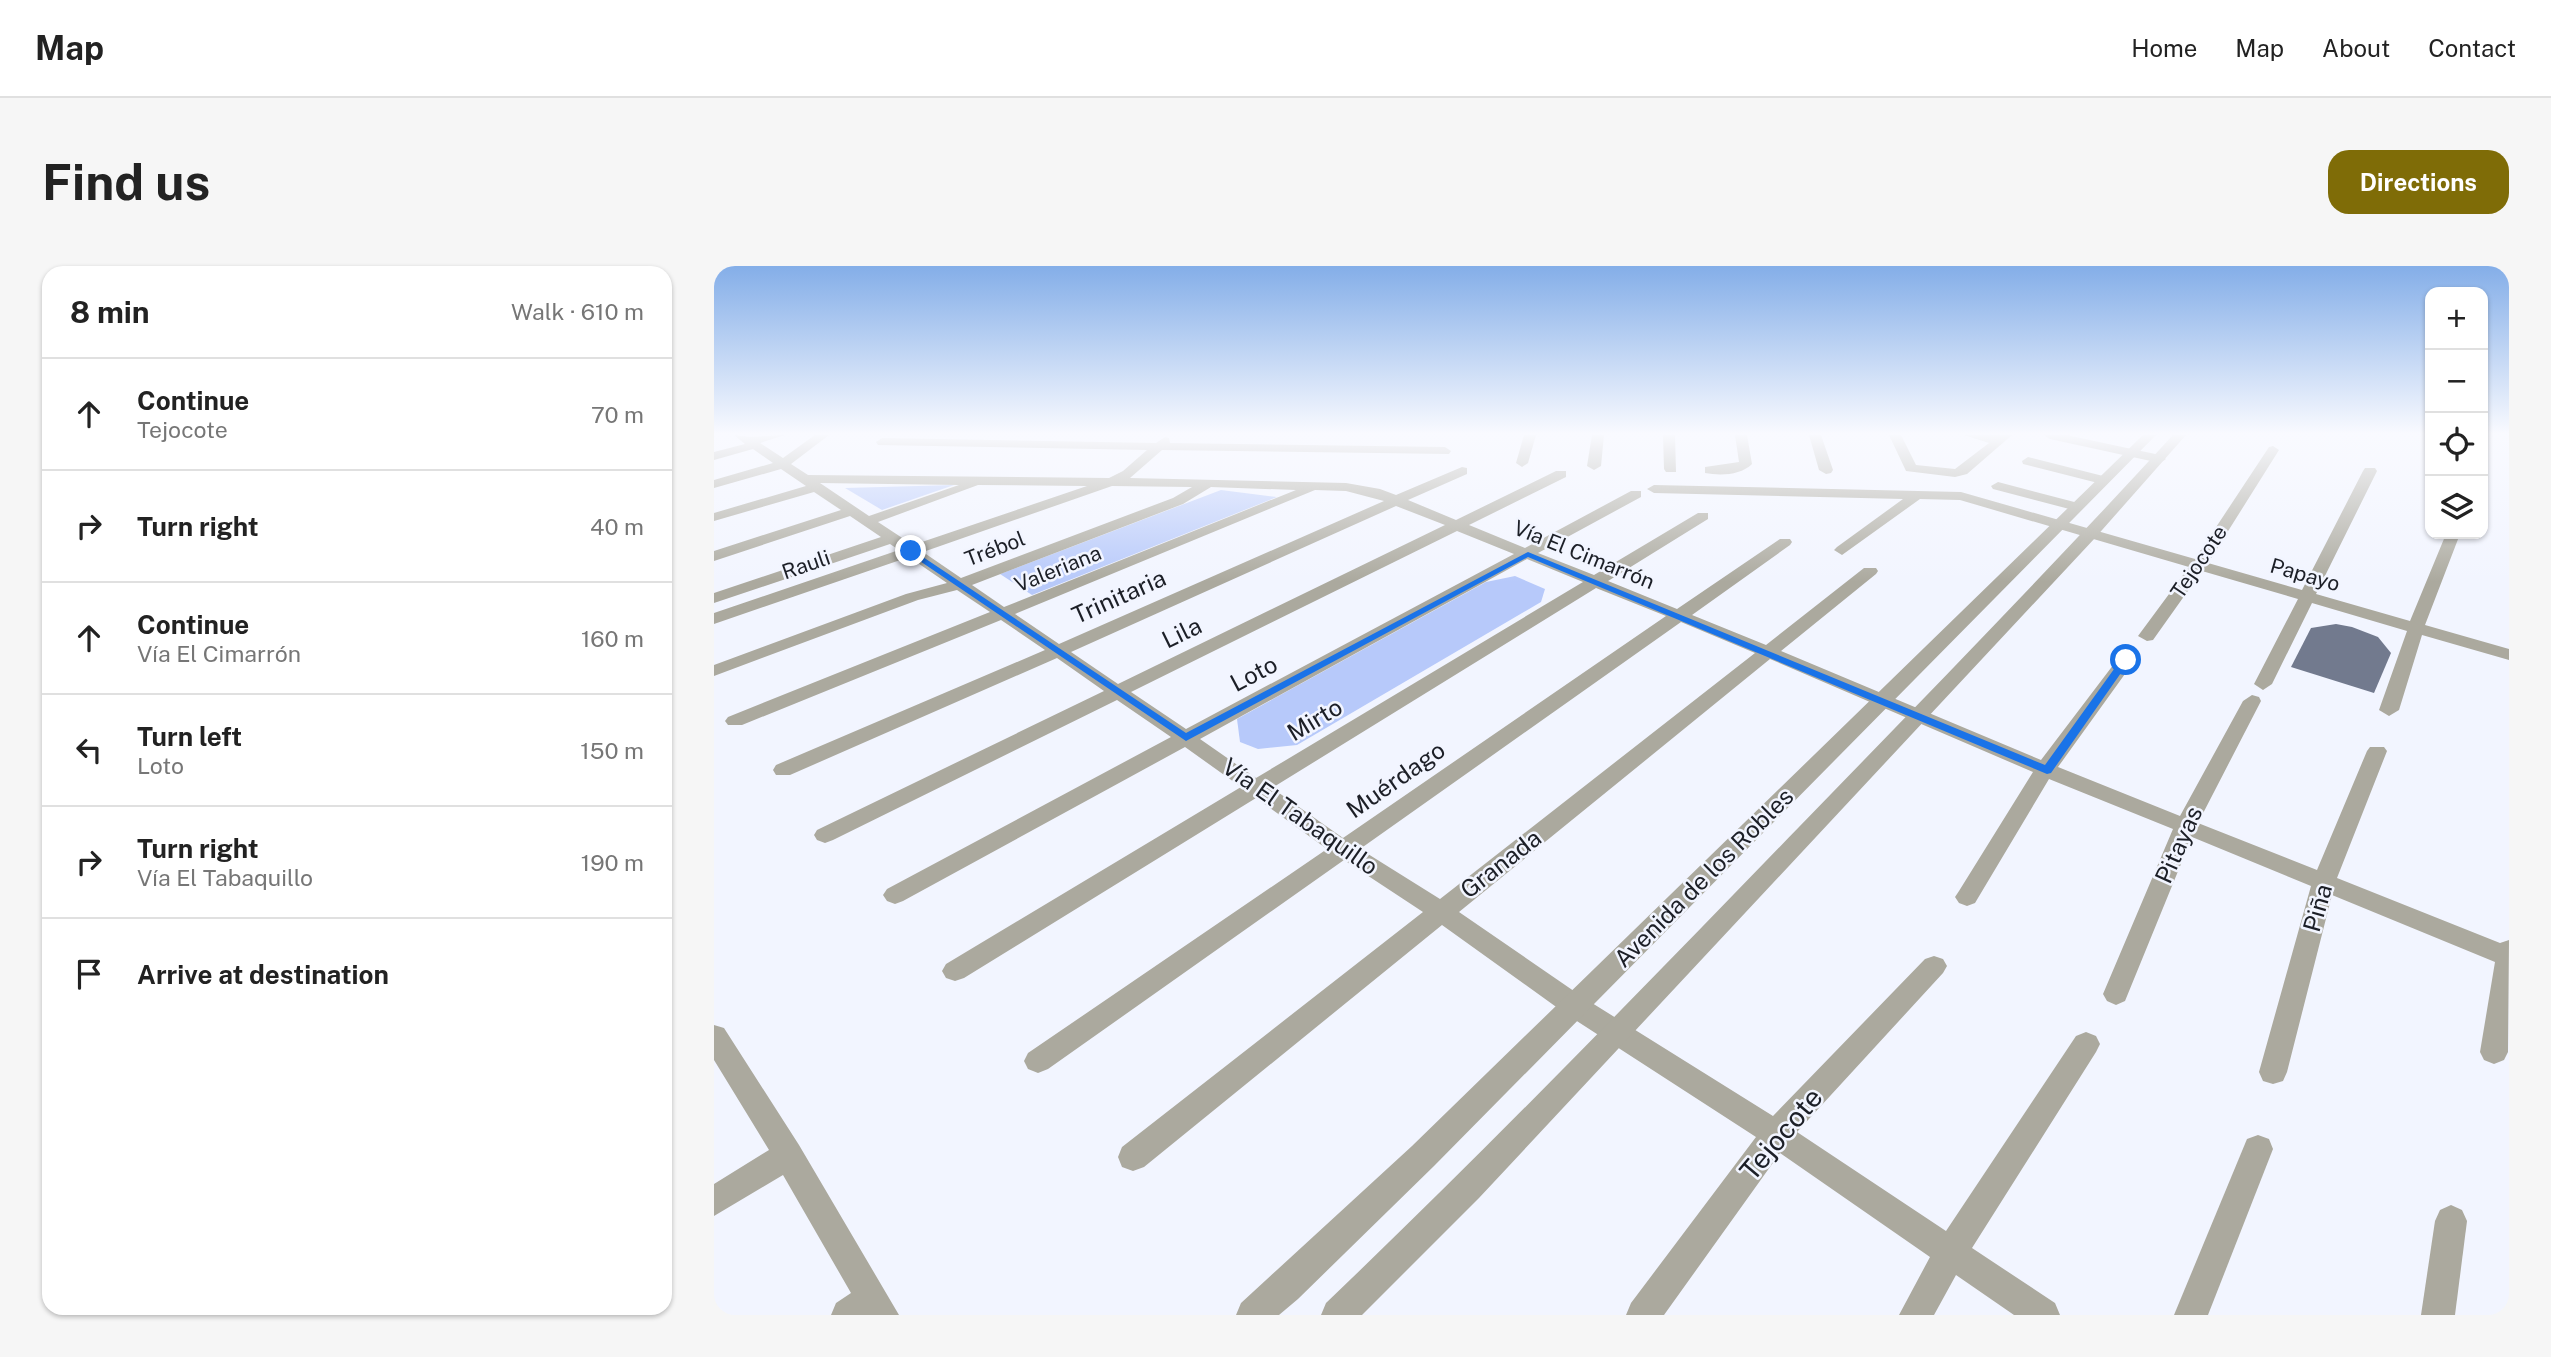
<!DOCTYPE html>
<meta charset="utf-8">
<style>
:root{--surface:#fff;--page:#f6f6f6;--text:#222;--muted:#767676;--line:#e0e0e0;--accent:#7f6c07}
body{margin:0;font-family:"Public Sans",sans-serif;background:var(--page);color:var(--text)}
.controls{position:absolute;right:21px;top:21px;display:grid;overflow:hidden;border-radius:14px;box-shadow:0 2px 5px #0004}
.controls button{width:63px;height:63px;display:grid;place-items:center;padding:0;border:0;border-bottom:2px solid var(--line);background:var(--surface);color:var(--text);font:35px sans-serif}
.stop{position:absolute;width:21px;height:21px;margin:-16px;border:5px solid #1a73e8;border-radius:50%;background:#fff}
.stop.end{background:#1a73e8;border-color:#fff;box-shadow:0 2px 7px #0008}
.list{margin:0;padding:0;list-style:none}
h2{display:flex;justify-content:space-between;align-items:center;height:91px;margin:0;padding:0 28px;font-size:30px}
h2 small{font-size:23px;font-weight:400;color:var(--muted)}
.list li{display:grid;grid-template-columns:46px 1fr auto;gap:21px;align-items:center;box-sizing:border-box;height:112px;padding:0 28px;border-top:2px solid var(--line)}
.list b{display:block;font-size:26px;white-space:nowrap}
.list p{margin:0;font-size:23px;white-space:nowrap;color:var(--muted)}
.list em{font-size:23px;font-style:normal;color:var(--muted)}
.icon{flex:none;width:38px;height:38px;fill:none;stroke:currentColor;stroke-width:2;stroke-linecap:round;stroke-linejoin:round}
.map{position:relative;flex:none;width:1795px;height:1049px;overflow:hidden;border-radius:21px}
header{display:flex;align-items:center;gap:42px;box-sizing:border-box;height:98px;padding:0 35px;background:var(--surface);border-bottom:2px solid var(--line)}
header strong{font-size:33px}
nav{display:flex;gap:38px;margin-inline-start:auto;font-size:24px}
.intro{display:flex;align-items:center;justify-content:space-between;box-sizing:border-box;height:168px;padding:0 42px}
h1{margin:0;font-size:49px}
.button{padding:18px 32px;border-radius:21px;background:var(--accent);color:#fff;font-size:24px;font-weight:700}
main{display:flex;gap:42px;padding:0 42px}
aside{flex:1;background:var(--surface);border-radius:21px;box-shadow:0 2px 5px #0004}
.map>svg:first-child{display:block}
.green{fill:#b7c9fa}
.building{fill:#727a8e}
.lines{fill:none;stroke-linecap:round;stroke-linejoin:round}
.minor{fill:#aba99e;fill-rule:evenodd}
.tertiary{fill:#aba99e;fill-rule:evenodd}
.route{fill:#1a73e8}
.labels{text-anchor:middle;stroke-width:5;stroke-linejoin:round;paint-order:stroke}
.far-street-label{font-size:21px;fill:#1c1f27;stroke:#f2f5ff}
.street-label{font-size:24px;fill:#1c1f27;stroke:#f2f5ff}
.near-street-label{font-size:28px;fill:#1c1f27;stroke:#f2f5ff}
</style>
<header>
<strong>Map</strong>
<nav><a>Home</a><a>Map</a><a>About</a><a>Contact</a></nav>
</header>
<div class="intro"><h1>Find us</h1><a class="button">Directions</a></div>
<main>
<aside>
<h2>8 min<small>Walk · 610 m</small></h2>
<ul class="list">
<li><svg class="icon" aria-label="ahead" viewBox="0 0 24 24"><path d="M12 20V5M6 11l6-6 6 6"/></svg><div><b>Continue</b><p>Tejocote</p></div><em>70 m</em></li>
<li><svg class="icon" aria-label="right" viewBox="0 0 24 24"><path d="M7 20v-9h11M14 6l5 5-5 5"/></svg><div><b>Turn right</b></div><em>40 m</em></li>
<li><svg class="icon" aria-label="ahead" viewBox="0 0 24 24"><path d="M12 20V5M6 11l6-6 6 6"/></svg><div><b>Continue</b><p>Vía El Cimarrón</p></div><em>160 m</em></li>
<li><svg class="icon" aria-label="left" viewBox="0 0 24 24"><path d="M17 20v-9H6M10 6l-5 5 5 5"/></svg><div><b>Turn left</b><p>Loto</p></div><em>150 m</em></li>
<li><svg class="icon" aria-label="right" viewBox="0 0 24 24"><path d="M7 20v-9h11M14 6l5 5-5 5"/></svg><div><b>Turn right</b><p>Vía El Tabaquillo</p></div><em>190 m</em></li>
<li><svg class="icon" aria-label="arrive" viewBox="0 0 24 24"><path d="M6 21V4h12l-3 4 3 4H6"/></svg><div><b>Arrive at destination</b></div></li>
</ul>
</aside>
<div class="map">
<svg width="1795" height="1049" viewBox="0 0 1795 1049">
<rect width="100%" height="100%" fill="#f2f5ff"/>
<g class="green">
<path d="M240,219L168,244L131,222Z"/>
<path d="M507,224L563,231L318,329L286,308Z"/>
<path d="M801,310L831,323L827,336L583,479L544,483L526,476L523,453L772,316Z"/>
</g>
<path class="building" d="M1622,358L1638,361L1664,371L1677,387L1660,427L1577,401L1597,362Z"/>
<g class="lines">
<g class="minor">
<path d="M20,169L37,171L71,169L46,177L69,192L101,169H115L77,198L94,209L395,212L409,205L433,184L164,179L162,176L168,172L442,177L451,171L455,172L456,177L731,181L737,185L735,188L448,184L416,212L632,217L666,223L682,229L748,201L753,202V208L694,234L742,254L842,205H852V211L755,259L811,282L917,225H927V231L824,287L880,309L984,247H994V253L894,315L963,343L1066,273H1076L1078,276L1076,279L978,349L1052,379L1150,302H1162L1164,305L1162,308L1067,385L1327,494L1406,390H1418L1421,394L1344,501L1466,550L1529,435L1538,429L1545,431L1547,435L1484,557L1603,604L1653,485L1656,481H1670L1673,485L1623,612L1786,677L1795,674L1794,786L1790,794L1780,798L1770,794L1766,786L1781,696L1618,629L1573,806L1569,815L1559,818L1549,815L1545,806L1597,620L1478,571L1411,735L1402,739L1393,735L1389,728L1459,563L1335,513L1261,637L1253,640L1245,637L1241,631L1245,625L1319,506L1056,393L745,646L870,732L1059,850L1211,693L1220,690L1229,693L1233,700L1229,707L1083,866L1232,965L1362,770L1372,766L1382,770L1386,778L1382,786L1258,982L1341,1037L1346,1049H1300L1242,1009L1220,1049H1185L1216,991L1066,887L950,1049H912L917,1037L1042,871L852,748L728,659L430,901L419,905L408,901L404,891L408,881L709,646L630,594L334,803L324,807L314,803L310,795L314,787L613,583L542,532L250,712L241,715L232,712L228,705L232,698L527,521L471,481L189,635L181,638L173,635L169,629L173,623L457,471L403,434L119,574L111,577L103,574L100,569L103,564L390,425L343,392L76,509H62L59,504L62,499L331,384L287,354L28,459H14L11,455L14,451L276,346L243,324L204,334L0,410V399L192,328L233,317L195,291L0,358V347L185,284L176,278L0,337V327L167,271L136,250L0,295V285L127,244L100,226L0,255V247L92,220L67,203L0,222V214L59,197L39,183L0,194V186L31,178ZM106,217L245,219L155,250ZM264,219L373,220L199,279L164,256ZM398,220L478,221L459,232L247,312L209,286ZM497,221L582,224L290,341L258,319L469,238ZM601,224L632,225L670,235L345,378L301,348ZM682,240L731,259L404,418L357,386ZM743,265L800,288L472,463L417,426ZM813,293L869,316L542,512L486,473ZM882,322L952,350L629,572L558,522ZM967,356L1041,387L726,633L646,583Z"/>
<path d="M810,169H822L814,197L808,201L802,197Z"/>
<path d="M878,169H890L887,200L880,204L873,200Z"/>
<path d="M949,169H961L962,206H952L950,203Z"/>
<path d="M1021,169H1033L1038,198C1027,209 1007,210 991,207V201L1025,196Z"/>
<path d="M1095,169H1107L1119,204L1117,207L1112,208L1105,204Z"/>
<path d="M1175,169H1187L1202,199L1241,203L1275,177L1250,169H1298L1253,208L1241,211L1192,205Z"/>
<path d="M1330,169H1352L1446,189L1452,193L1446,197L1336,173Z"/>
<path d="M1559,180L1565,184L1494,297L1588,324L1649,205L1651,202H1661L1663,205L1602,328L1696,355L1732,268H1746L1711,359L1795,383V394L1708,369L1685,444L1675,450L1665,444L1693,365L1598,337L1558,418L1549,424L1540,418L1584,333L1488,305L1439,374L1433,375L1424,370L1475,301L1246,234L1206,233L1128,289L1120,284L1123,281L1189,233L940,227L933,223L940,219L1247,226L1481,293L1555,181Z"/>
<path d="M1314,191L1393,211L1395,214L1388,218L1309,198L1308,195Z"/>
<path d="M1284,216L1368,238L1370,241L1363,245L1279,223L1277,220Z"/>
<path d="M0,759L10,762L85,879L185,1049H117L122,1037L137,1027L69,909L0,950V918L55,884L0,794Z"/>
<path d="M1544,869L1555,873L1559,883L1494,1049H1460L1533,873Z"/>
<path d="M1737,939L1748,944L1753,955L1741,1049H1707L1721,955L1726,944Z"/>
</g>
<g class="tertiary">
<path d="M1429,169H1442L720,900L584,1033L565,1049H522L527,1037L698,880Z"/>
<path d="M1459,169H1472L1381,272L765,932L648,1049H607L612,1037C774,882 929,722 1085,561C1211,431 1337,302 1459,169Z"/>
</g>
</g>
<linearGradient id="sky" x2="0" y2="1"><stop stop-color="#84aee8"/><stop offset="0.53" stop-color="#f9faff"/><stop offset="1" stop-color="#f9faff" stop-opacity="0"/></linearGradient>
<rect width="1795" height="316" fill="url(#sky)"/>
<path class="route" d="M197,283L472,467L814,286L1331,499L1408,392L1416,394L1337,507L1333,508L814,291L472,475L194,287Z"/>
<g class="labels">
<g class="far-street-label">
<text transform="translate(281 283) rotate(-21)" y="7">Trébol</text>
<text transform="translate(870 289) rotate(22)" y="7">Vía El Cimarrón</text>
<text transform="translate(1485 296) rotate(-56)" y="7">Tejocote</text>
<text transform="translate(92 299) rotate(-19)" y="7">Rauli</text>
<text transform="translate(344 303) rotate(-22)" y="7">Valeriana</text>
<text transform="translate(1591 309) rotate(16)" y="7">Papayo</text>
</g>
<g class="street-label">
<text transform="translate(405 331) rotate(-24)" y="8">Trinitaria</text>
<text transform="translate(468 367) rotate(-26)" y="8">Lila</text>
<text transform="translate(540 408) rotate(-28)" y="8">Loto</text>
<text transform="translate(601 454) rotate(-31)" y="8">Mirto</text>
<text transform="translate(682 514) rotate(-35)" y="8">Muérdago</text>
<text transform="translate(586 551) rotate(35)" y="8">Vía El Tabaquillo</text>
<text transform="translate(1465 579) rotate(-66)" y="8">Pitayas</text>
<text transform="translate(787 598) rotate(-38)" y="8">Granada</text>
<text transform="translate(990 612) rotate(-45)" y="8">Avenida de los Robles</text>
<text transform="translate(1604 642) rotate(-74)" y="8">Piña</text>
</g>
<g class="near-street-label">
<text transform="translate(1067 868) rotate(-50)" y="10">Tejocote</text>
</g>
</g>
</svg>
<div class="controls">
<button>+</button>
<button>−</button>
<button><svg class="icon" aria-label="locate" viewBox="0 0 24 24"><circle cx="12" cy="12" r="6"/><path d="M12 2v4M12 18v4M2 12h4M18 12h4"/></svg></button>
<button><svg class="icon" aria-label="layers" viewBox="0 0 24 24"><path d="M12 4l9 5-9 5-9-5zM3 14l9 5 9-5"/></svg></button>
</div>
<div class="stop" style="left:1412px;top:394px"></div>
<div class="stop end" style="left:197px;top:285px"></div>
</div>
</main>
